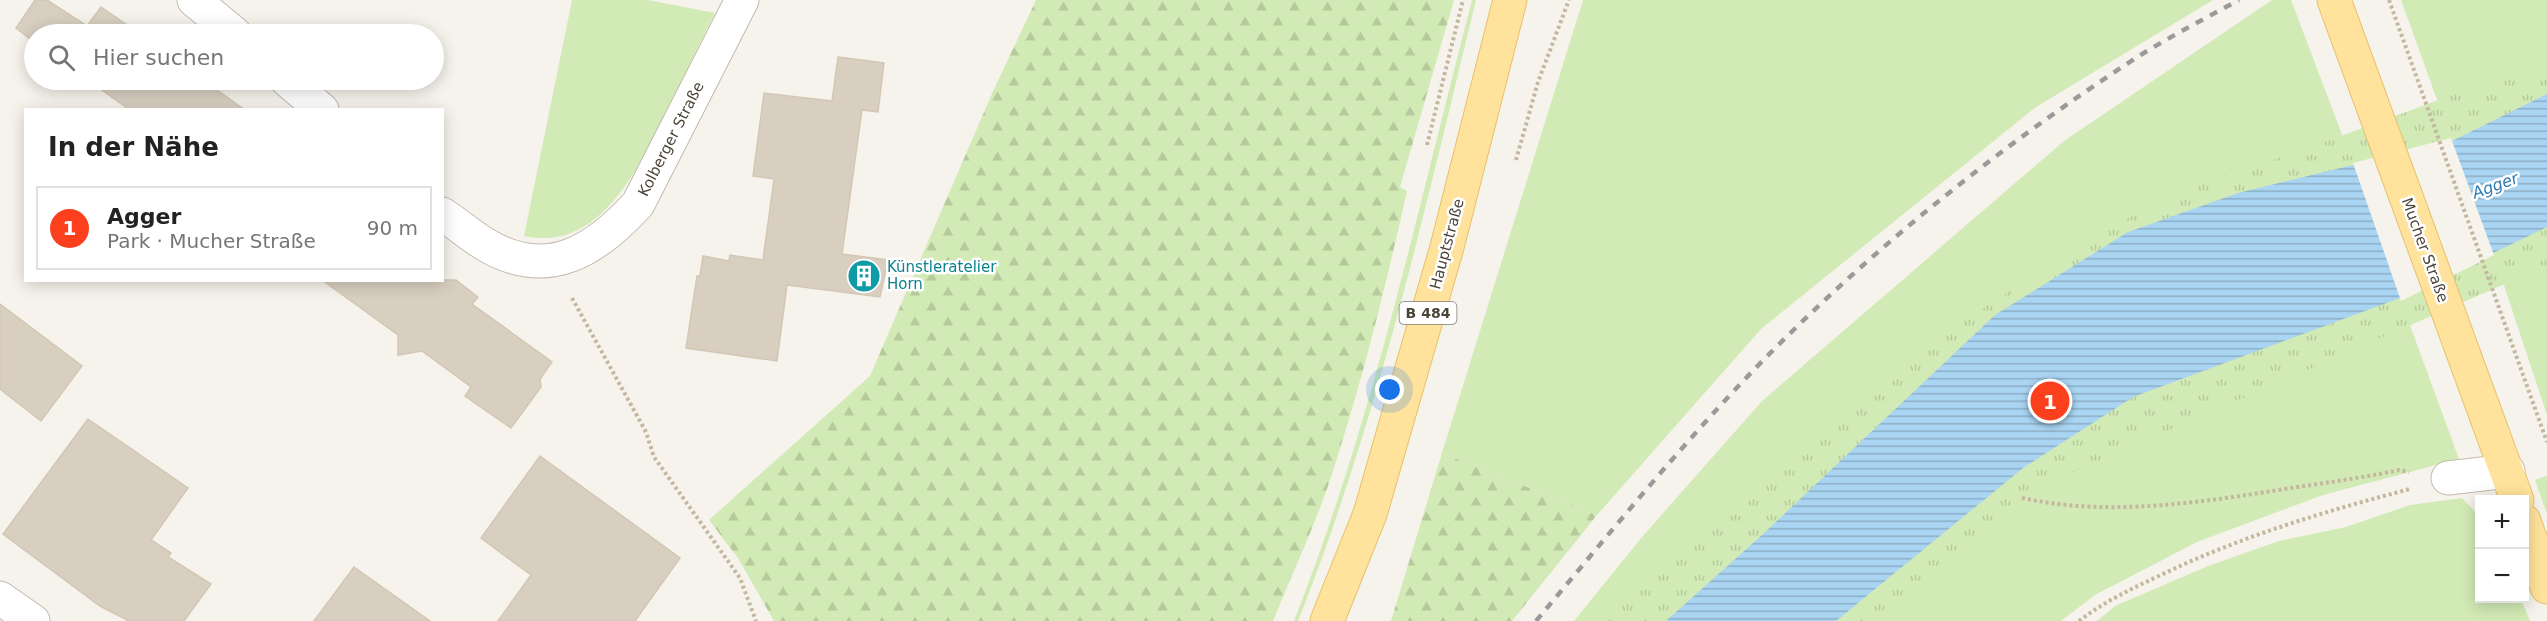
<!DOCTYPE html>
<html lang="de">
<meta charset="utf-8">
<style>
:root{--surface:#fff;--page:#f6f6f6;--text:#222;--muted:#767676;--line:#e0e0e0;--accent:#fc3f1d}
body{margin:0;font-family:"DejaVu Sans",sans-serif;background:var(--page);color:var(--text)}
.controls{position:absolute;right:18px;bottom:18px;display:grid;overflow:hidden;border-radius:0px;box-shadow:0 3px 15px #0003}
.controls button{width:54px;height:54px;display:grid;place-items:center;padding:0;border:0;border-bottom:2px solid var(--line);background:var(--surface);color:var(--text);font:30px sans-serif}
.you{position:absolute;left:1390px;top:390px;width:21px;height:21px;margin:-15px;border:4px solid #fff;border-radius:50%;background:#1a73e8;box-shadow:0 0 0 9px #1a73e833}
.badge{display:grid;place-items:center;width:39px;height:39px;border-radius:50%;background:var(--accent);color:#fff;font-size:20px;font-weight:700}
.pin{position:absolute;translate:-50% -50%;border:3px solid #fff;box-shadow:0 2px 6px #0006}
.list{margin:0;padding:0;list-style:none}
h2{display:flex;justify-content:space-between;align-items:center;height:78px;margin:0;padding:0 24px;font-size:26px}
h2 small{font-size:20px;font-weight:400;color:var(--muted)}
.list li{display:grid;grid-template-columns:39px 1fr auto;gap:18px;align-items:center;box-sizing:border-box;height:84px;margin:0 12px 12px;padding:0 12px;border:2px solid var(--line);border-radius:0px}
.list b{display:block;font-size:22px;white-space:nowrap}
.list p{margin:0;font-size:20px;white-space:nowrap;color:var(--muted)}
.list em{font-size:20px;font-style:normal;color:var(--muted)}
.icon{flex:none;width:33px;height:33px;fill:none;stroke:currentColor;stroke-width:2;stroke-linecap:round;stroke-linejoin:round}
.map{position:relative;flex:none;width:2547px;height:621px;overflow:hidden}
.search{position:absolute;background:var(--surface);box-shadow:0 3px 15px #0003;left:24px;top:24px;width:420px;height:66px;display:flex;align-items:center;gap:15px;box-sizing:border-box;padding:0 21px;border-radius:33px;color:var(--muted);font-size:22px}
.panel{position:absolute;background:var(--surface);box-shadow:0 3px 15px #0003;left:24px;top:108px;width:420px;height:174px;border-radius:0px}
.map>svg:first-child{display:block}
.green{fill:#d2eab5}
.forest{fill:url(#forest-firs)}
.park{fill:url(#park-tufts)}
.water{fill:url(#water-rules)}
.pier{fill:#f6f3ec}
.building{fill:#d8cfc1;stroke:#d3c7b4;stroke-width:1.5}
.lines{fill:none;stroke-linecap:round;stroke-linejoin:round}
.minor-casing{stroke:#c2bbae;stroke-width:35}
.major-casing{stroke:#e6c16a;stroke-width:35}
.path{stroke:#c4b79f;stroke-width:4;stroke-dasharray:3 3;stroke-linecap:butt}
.minor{stroke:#fff;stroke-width:33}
.major{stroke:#ffe39c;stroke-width:33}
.rail{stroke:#9a9a9a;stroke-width:4.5;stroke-dasharray:8 8;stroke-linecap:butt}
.labels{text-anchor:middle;stroke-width:5;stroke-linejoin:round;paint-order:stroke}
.shield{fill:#fff;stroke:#817c74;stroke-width:1.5}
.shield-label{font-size:14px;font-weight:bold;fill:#4b4439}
.street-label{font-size:15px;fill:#4b4439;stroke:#fff}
.culture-label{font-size:15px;fill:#0d838f;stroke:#fff;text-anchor:start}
.water-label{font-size:16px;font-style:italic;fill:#2e7ab2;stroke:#fff}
</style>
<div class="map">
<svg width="2547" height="621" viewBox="0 0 2547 621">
<defs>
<pattern id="forest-firs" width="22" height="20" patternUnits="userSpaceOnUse" patternTransform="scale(1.5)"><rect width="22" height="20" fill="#d2eab5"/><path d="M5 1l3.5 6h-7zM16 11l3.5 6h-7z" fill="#b6ca9c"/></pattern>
<pattern id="park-tufts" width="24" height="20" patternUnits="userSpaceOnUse" patternTransform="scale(1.5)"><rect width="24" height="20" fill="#d2eab5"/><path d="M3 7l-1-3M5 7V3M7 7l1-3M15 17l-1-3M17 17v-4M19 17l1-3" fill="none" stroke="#b6ca9c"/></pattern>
<pattern id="water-rules" width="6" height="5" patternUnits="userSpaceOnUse" patternTransform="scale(1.5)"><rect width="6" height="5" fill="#a9d4f2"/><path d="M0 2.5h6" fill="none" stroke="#8caec5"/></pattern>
</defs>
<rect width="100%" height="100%" fill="#f6f3ec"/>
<g class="green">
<path d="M572,0H648L715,13C699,45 684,76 668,108C640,164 602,253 524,236Z"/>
<path d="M1472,0H1476C1425,209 1378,420 1298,621H1294C1374,418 1417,211 1472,0Z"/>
<path d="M1583,0H2213L2036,107L1761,329L1597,515L1442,453Z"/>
<path d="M2272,0H2291L2354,166L1666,621H1574L1642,537L1762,401L2064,141Z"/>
<path d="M2401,0H2547V94L2452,141Z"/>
<path d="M2547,227V415L2493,252Z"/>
<path d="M2400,298L2459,459L2323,495L2197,542L2095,595L2061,621H1836L2023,468Z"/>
<path d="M2546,476L2547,477V514L2535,480Z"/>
<path d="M2462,498L2479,516L2480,598L2521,599L2530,621H2097L2115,606L2208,566L2279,541L2346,527L2410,505Z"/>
</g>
<g class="forest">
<path d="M1036,0H1454L1400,187L1407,191C1385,290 1360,390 1328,486C1312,532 1291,576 1273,621H774L738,558L709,520L870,376L994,89Z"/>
<path d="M1442,453L1597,515L1512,621H1391Z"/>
</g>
<path class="park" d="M2547,69V269L2530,273L2068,474L1886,621H1584L1955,327L2101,231L2203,182L2295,153L2452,95Z"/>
<path class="water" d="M2547,94V227L2400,298L2133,397L2023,468L1836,621H1666L1762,535L1995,315L2128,232L2238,193L2452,141Z"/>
<path class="pier" d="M2451,138L2494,255L2401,301L2353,163Z"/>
<g class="building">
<path d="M35,0H47L87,26L101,7L140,34H34V42L16,28Z"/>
<path d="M838,57L884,63L878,112L862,110L842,254L888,260L880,297L787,285L777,361L686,348L697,276H700L703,256L729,261L730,255L763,260L774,179L753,176L764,93L832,101Z"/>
<path d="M88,80H203L245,110H130Z"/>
<path d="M322,280H456L478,297L472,304L552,362L540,379L541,387L511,428L465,396L471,387L422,351L398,355V335Z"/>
<path d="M0,304L82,366L41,421L0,389Z"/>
<path d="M88,419L188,488L151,540L171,553L168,557L211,584L184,621H129L100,606L3,534Z"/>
<path d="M540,456L680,558L635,621H498L531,575L481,538Z"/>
<path d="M354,567L430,621H314Z"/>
</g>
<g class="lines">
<defs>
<g id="minor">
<path d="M194,0L235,34"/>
<path d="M287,80L322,110"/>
<path d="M442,214C458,224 472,237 488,246C549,281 596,250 638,204L742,0"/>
<path d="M2448,478L2508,471"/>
<path d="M0,598L33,621"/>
</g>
<g id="major">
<path d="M2334,0L2517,500"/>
<path d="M2524,521L2547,587"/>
<path d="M1327,621L1370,514L1447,247L1510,0"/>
</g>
</defs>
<use href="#minor" class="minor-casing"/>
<use href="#major" class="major-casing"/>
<g class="path">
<path d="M2389,0L2547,442"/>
<path d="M1427,145L1463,0"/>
<path d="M1516,160L1538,82L1569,0"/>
<path d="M572,298L646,432L654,457L740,578L756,621"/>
<path d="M2022,498C2105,516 2190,504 2272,491C2315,484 2357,479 2399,470L2409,472"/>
<path d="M2079,621C2105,601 2133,588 2163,574C2242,536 2326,511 2410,489"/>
</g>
<use href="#minor" class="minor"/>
<use href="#major" class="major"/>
<path class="rail" d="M1536,621C1600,545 1663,467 1731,394C1850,266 1992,151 2139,56C2171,36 2206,18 2239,0"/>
</g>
<defs>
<symbol id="building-disc" viewBox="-11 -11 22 22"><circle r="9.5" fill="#0f9aa8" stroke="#fff"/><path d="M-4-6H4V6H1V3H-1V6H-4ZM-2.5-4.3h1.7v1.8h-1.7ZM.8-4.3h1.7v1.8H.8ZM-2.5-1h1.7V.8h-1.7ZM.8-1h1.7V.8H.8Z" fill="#fff"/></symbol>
</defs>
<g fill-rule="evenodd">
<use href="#building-disc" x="845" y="257" width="38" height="38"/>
</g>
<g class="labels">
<rect class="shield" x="1399.5" y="302" width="57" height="22" rx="4.5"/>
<g class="shield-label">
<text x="1428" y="318">B 484</text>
</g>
<g class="street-label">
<text transform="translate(671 139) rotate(-63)" y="5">Kolberger Straße</text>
<text transform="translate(1447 244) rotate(-75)" y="5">Hauptstraße</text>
<text transform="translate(2425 250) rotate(70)" y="5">Mucher Straße</text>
</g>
<g class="culture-label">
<text x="887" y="272">Künstleratelier<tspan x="887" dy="17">Horn</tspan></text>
</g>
<g class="water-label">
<text transform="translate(2495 185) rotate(-20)" y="6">Agger</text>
</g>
</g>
</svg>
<div class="controls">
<button>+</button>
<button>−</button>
</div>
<div class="you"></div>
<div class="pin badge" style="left:2050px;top:401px">1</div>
<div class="search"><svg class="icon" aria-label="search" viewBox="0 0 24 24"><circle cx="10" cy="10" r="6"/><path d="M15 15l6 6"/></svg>Hier suchen</div>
<section class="panel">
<h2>In der Nähe<small></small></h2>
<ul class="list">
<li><span class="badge">1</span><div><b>Agger</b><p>Park · Mucher Straße</p></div><em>90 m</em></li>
</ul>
</section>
</div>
